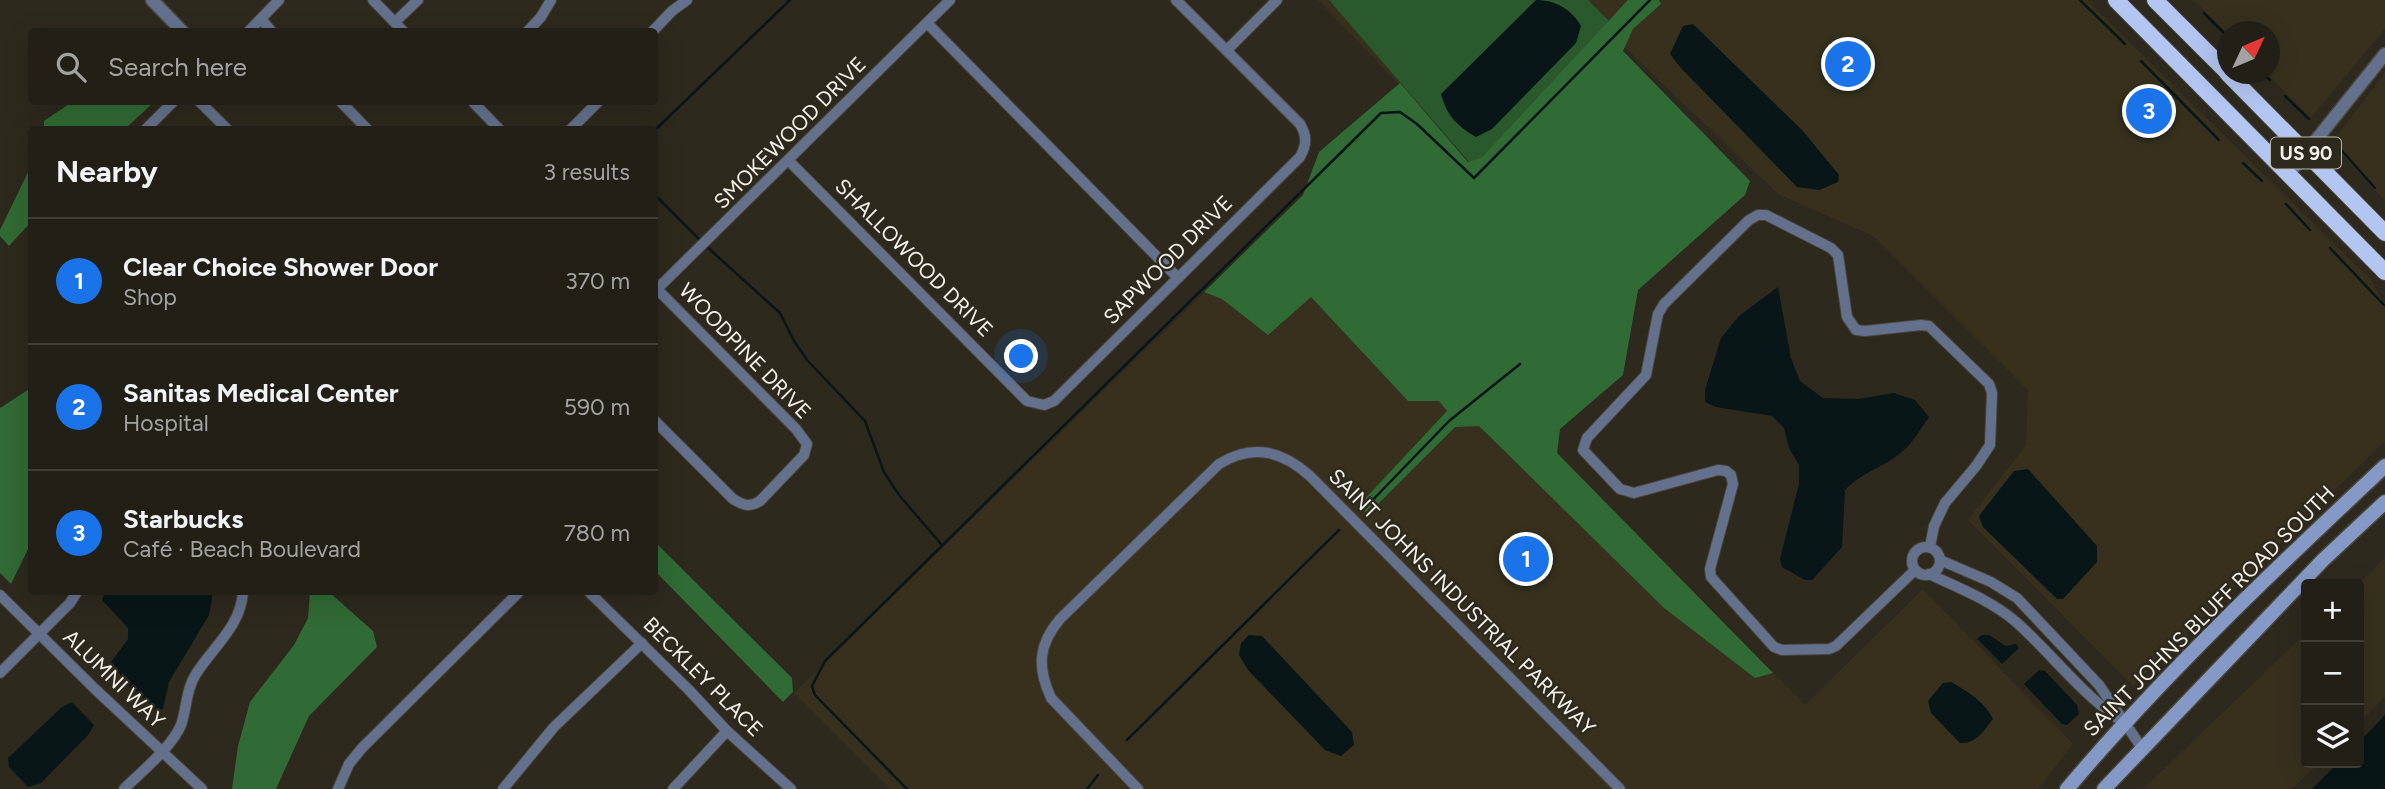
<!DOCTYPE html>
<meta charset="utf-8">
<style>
:root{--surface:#221f16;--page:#2e2c23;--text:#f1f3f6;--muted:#a2a2a1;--line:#3f3d35;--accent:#1a73e8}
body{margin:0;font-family:Figtree,sans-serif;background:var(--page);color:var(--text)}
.controls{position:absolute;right:21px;bottom:21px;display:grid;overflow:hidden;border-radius:7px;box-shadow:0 7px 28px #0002}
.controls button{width:63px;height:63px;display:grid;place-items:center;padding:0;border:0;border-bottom:2px solid var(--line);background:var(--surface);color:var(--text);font:35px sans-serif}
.compass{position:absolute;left:2217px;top:21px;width:63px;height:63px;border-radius:50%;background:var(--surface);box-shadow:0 7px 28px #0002;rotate:46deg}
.you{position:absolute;left:1022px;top:357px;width:24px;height:24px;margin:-18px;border:5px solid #fff;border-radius:50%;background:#1a73e8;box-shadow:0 0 0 10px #1a73e833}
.badge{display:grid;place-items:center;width:46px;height:46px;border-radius:50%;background:var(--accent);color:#fff;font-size:23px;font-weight:700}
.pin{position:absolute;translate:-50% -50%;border:4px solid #fff;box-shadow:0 2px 7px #0006}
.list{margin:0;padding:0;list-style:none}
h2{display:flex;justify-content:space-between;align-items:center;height:91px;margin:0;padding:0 28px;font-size:30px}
h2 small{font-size:23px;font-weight:400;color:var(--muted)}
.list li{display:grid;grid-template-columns:46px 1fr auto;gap:21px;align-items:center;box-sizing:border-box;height:126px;padding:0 28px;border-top:2px solid var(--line)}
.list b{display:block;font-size:26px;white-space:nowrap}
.list p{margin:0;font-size:23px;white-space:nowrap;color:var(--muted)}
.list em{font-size:23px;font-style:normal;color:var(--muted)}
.icon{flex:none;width:38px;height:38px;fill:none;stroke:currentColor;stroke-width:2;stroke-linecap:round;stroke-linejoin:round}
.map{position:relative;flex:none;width:2385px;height:789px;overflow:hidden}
.search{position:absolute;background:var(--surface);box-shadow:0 7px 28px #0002;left:28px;top:28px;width:630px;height:77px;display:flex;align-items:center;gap:18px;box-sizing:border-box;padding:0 24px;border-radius:7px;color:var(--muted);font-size:26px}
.panel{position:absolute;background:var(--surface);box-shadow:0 7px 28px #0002;left:28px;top:126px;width:630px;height:469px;border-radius:7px}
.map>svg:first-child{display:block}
.built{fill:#36301d}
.green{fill:#29592d}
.forest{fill:#306a34}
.water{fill:#081618}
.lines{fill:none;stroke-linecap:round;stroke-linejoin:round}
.stream{stroke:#081618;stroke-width:2.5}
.minor-casing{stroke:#4a453a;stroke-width:12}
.tertiary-casing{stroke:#4a453a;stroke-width:15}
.secondary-casing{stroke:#4a453a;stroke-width:17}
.trunk-casing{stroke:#4a453a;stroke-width:18}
.minor{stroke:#64718d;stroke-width:10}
.tertiary{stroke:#64718d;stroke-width:12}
.secondary{stroke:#8599c6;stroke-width:14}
.trunk{stroke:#b3c6f2;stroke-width:16}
.labels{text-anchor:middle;stroke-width:5;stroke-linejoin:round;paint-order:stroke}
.shield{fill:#2e291d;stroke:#b9b6ac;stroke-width:2}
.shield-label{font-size:19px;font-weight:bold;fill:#f5f2ea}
.street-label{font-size:21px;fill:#f5f2ea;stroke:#2e291d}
</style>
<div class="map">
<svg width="2385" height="789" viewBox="0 0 2385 789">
<rect width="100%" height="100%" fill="#2e291d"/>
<g class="built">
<path d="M1318,0H2087L2372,281L2385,307V441L2133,686L1968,520L2026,445L2028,390L1873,236L1778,194L1617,40L1483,173Z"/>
<path d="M2194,0H2385V29L2311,118L2267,74H2270V32H2228L2227,34Z"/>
<path d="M2385,73V201L2331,143Z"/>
<path d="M1304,195L1805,705L1923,589L2073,744L2038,789H890L794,693Z"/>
<path d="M2385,558V697L2359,723L2358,584Z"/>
<path d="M2306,633V763H2319L2292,789H2143Z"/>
</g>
<path class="green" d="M1329,0H1588L1609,21L1482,157L1469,162Z"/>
<g class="forest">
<path d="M1628,0H1659L1661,4L1633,29L1623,51L1750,181L1745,195L1638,290L1623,375L1560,429L1557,453L1773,673L1755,678L1664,608L1479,426L1455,427L1367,515L1361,503L1447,411L1439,401H1408L1311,297L1268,335L1222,299L1204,292L1303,195L1319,152L1400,83L1468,162L1482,157Z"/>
<path d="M72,102H154L125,129H44V121Z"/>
<path d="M31,166V222L9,246L0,236V230Z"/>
<path d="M31,388V543L11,584L0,573V408Z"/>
<path d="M654,541L792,678L793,692L783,702L655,571Z"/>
<path d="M310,592H329L373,631L377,647L309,716L276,789H232L238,746L250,702L294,645L308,618Z"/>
</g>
<g class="water">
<path d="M1536,0C1556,0 1572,10 1581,26L1576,43L1492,129L1476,137C1457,126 1447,116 1441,94Z"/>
<path d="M1693,24L1803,131L1839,175L1838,182L1819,190L1797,187L1680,67L1670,54L1683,26Z"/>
<path d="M1778,287L1791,358L1800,381L1823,398L1858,399L1894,393L1915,400L1929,417C1921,428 1914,441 1905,449C1887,467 1864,470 1845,490L1842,547L1812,580H1805L1782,567L1780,559L1799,484V465L1789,448L1784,428L1772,416L1716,407L1705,402V390L1721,338L1739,316Z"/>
<path d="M2028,469L2097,546V562L2063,599H2057L1983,527L1979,516L2014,471Z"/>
<path d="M105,592H213L209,615L169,682L163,709L156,711L130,688L111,662L128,639V628L102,600Z"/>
<path d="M1249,635L1262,636L1352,732L1354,745L1341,756L1325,750L1248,670L1239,655L1241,643Z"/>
<path d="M1982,635H1989L2006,646L2016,644L2019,648L2002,664L1977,639Z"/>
<path d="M2039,670L2045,671L2077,705L2079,714L2067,725L2062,724L2024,684Z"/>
<path d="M1951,682C1967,691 1985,702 1993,719C1984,730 1977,744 1960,743L1931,713L1928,701L1943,683Z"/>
<path d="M72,702L94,725L89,734L41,783L28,787L9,767L8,758L62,707Z"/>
<path d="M2385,715V789H2312L2338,763H2359V742Z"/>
</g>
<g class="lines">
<g class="stream">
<path d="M2080,0L2125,44"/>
<path d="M2204,13L2228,37"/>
<path d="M2141,61L2219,140"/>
<path d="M2263,74L2270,80"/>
<path d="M2285,96L2309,119"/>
<path d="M654,131L790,0"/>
<path d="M2335,143L2375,188"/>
<path d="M2243,163L2262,181"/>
<path d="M654,194L701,241"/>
<path d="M2286,204L2310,230"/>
<path d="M706,246L780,313L794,341L807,360L865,421L884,472L899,495L941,544"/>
<path d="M2330,248L2384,305"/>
<path d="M1364,509L1449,421L1520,364"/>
<path d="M1127,740L1339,530"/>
<path d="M907,789L815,695L812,686L825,661L1381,113L1400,112L1417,124L1474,178L1650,0"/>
<path d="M1087,789L1098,775"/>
</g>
<defs>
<g id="minor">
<path d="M373,0L404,32"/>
<path d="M261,19L272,32"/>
<path d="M395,22L418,0"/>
<path d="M927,23L1177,277"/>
<path d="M248,32L279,0"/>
<path d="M527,32L541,17L551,0"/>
<path d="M652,32L672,11L687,0"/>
<path d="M1227,50L1277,0"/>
<path d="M200,102L228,130"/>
<path d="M341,102L368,130"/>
<path d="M473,102L500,130"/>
<path d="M145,130L173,102"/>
<path d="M570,130L598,102"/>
<path d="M789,161L1027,401L1044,405L1054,401L1300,157C1307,144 1307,136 1300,124L1176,0"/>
<path d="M654,286L796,429L807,444L804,455L760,501C749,508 743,505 733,499L654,420"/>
<path d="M655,291L950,0"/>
<circle cx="1926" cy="561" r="14"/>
<path d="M1940,560L1991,582L2017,598L2099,685L2142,748"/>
<path d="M1915,570L1836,646L1829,649L1782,650L1774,647L1711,577L1710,569L1733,484L1731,475L1726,471L1718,470L1634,493L1620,489L1583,450L1587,438L1646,375L1658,314L1664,304L1749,220L1758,215H1766L1831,248L1838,255L1847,317L1856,330L1865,331L1921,325L1929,326L1989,384L1992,393L1990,445L1976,466L1945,503L1934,526L1930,547"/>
<path d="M1929,574C1959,588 1990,600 2015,621C2050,652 2079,691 2117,718"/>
<path d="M589,592L689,690L727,731L791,789"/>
<path d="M0,595L95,689L202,789"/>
<path d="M0,673L70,603L77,592"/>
<path d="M124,789C141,772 172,747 181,725C187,708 186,689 196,674C213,647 241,626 243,592"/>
<path d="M338,789L349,764L362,748L519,592"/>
<path d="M503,789L554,727L642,643"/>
<path d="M673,789L727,731"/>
<path d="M1138,789L1051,698C1037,667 1038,645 1060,619L1219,464C1253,443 1282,451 1310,476L1620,789"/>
</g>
<g id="tertiary">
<path d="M152,0L183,32"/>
<path d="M2288,175L2385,54"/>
</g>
<g id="secondary">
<path d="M2067,789C2164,674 2275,569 2385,466"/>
<path d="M2104,789L2323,560L2385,502"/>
</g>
<g id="trunk">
<path d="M2116,0L2385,272"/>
<path d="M2155,0L2228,73"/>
<path d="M2228,74L2385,233"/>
</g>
</defs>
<use href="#minor" class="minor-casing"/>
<use href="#tertiary" class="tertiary-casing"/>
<use href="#secondary" class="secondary-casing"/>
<use href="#trunk" class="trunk-casing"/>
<use href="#minor" class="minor"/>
<use href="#tertiary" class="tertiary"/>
<use href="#secondary" class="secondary"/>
<use href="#trunk" class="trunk"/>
</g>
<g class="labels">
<rect class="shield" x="2271" y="137.5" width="70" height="31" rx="5"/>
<g class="shield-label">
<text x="2306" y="160">US 90</text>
</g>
<g class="street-label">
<text transform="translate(790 133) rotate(-45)" y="7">SMOKEWOOD DRIVE</text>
<text transform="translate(914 258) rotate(45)" y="7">SHALLOWOOD DRIVE</text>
<text transform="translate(1168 260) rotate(-45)" y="7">SAPWOOD DRIVE</text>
<text transform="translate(745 351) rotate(46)" y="7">WOODPINE DRIVE</text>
<text transform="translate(1462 602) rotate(45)" y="7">SAINT JOHNS INDUSTRIAL PARKWAY</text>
<text transform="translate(2209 611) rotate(-45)" y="7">SAINT JOHNS BLUFF ROAD SOUTH</text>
<text transform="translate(703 677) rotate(45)" y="7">BECKLEY PLACE</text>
<text transform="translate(114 679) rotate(44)" y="7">ALUMNI WAY</text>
</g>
</g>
</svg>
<div class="controls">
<button>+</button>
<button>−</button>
<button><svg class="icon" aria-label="layers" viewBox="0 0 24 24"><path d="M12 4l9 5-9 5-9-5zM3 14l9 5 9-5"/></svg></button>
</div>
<svg class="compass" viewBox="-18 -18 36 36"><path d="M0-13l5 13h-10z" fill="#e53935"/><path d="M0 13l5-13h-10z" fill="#a2a2a1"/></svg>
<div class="you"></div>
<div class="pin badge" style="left:1526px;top:559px">1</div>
<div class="pin badge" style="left:1848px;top:64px">2</div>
<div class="pin badge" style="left:2149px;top:111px">3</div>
<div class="search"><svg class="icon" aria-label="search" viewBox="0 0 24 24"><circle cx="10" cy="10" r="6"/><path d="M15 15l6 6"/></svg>Search here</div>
<section class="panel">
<h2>Nearby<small>3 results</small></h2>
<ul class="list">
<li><span class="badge">1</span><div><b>Clear Choice Shower Door</b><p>Shop</p></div><em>370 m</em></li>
<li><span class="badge">2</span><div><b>Sanitas Medical Center</b><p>Hospital</p></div><em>590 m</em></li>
<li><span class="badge">3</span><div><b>Starbucks</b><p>Café · Beach Boulevard</p></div><em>780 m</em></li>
</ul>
</section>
</div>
